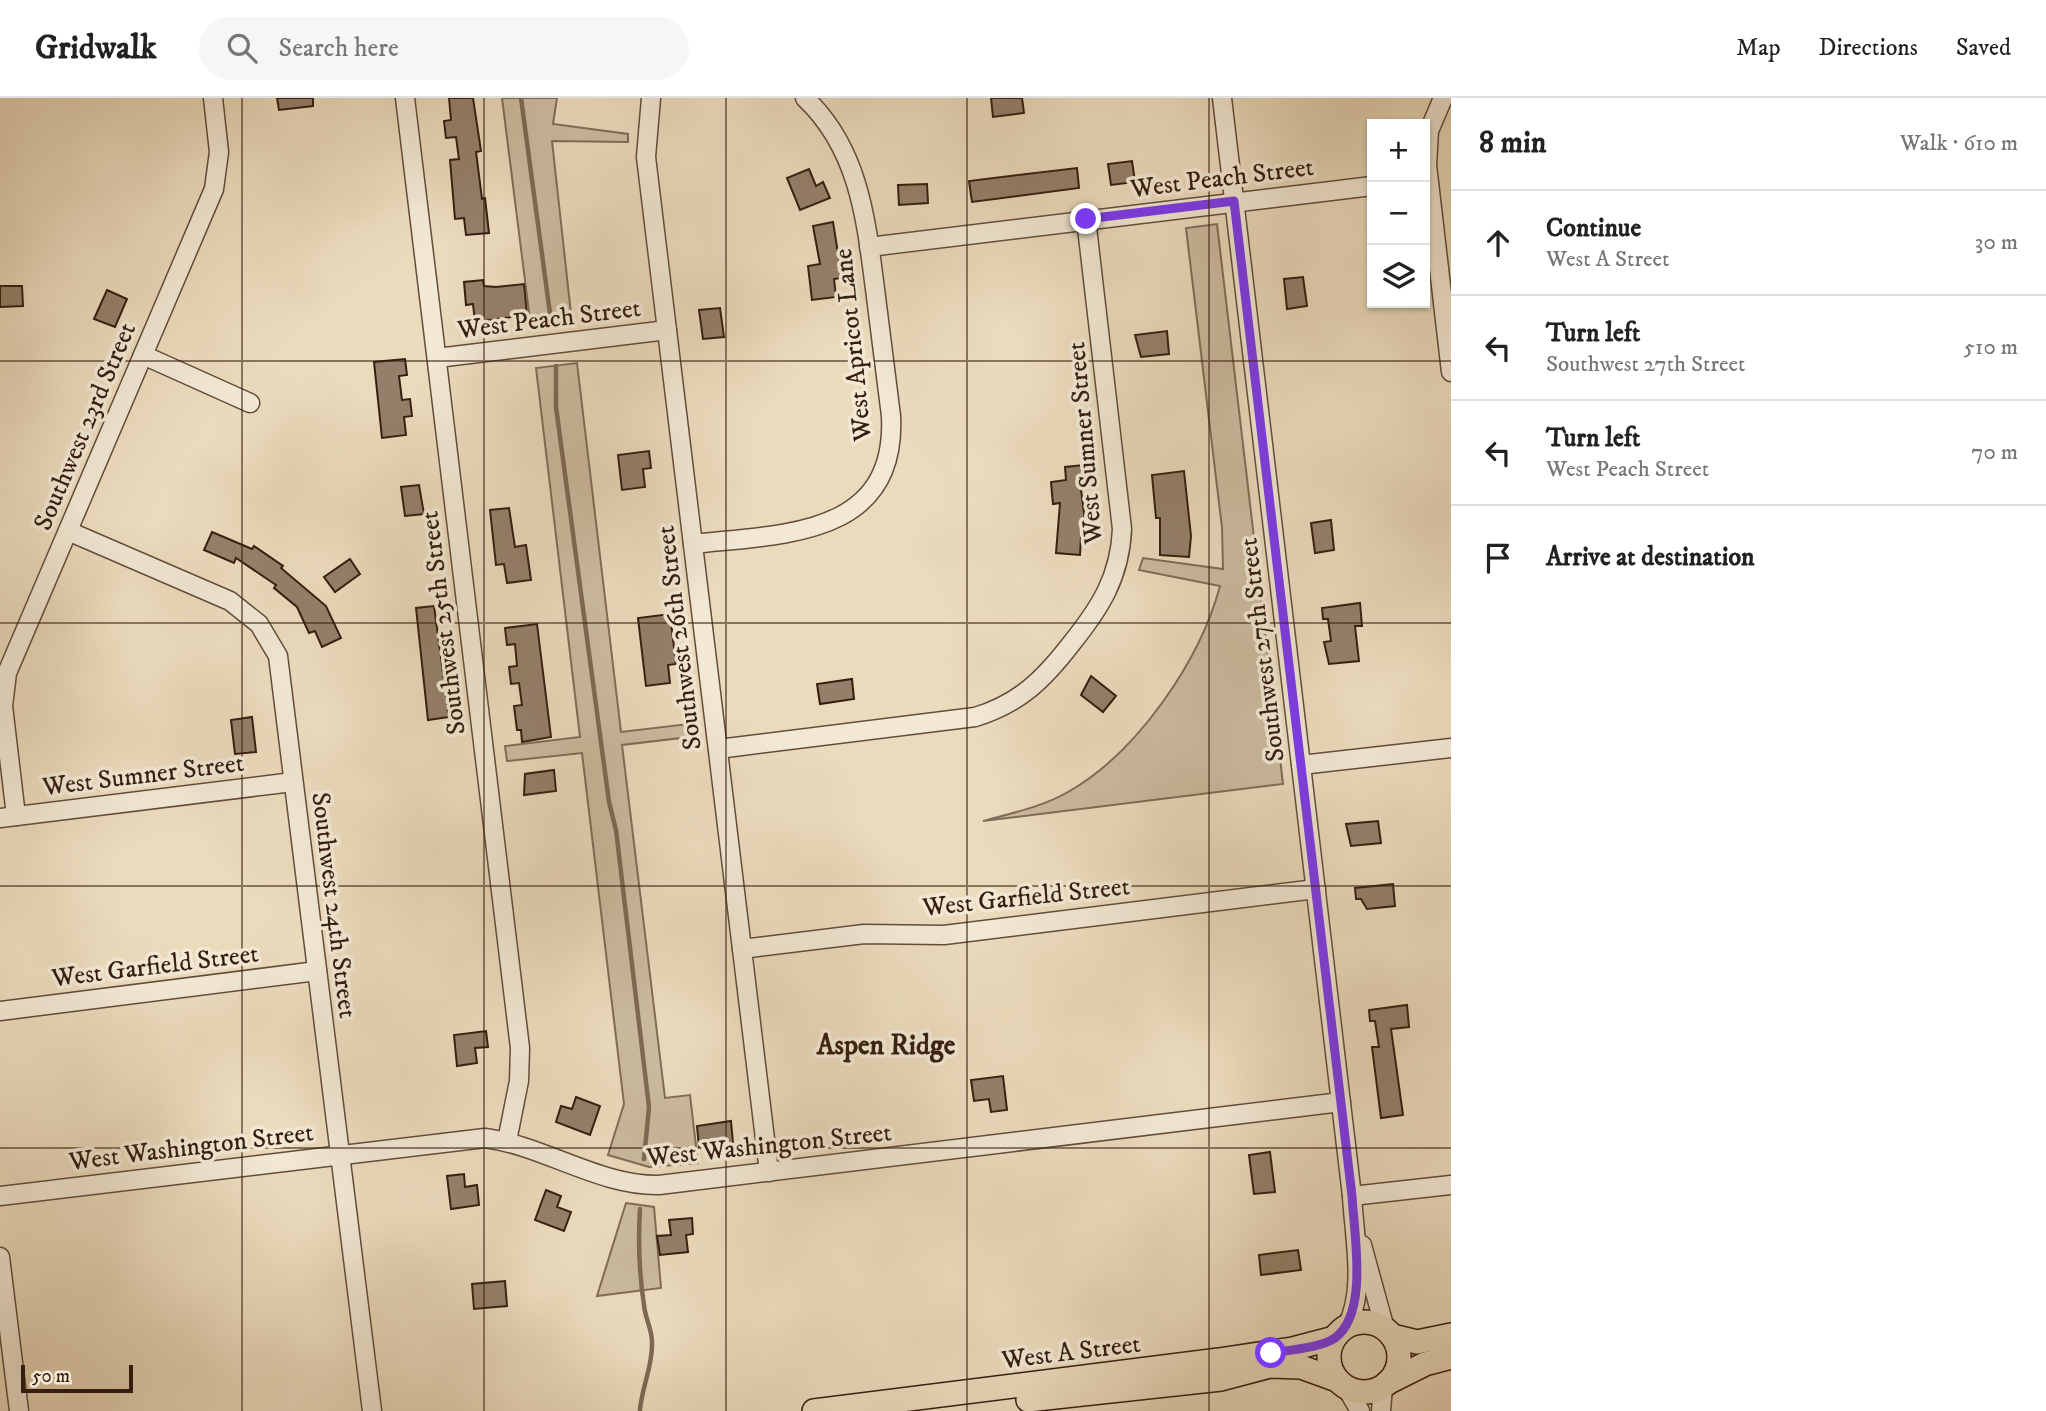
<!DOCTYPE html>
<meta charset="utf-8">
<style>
:root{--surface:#fff;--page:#f6f6f6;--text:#222;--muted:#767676;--line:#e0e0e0}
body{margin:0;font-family:"IM FELL DW Pica",serif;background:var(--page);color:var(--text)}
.controls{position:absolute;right:21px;top:21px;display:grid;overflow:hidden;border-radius:0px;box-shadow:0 2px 5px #0004}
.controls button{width:63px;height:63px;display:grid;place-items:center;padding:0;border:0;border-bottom:2px solid var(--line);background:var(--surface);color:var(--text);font:35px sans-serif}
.scale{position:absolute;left:21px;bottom:18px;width:112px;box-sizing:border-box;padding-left:7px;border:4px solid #351e10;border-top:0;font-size:19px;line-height:24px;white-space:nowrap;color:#351e10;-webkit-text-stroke:5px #f2e8d4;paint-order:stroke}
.stop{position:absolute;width:21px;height:21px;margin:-16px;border:5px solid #7c3aed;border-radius:50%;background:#fff}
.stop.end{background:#7c3aed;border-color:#fff;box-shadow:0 2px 7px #0008}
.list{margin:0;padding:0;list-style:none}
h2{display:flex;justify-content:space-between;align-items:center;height:91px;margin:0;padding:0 28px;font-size:30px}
h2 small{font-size:23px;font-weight:400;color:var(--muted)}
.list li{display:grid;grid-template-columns:46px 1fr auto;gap:21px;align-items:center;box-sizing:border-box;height:105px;padding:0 28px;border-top:2px solid var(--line)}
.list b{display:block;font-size:26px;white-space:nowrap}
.list p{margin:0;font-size:23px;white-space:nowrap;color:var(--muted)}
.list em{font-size:23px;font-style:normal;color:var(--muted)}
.icon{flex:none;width:38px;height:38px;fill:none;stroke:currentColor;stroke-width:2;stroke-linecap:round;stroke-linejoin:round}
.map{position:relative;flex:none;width:1451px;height:1313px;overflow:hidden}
header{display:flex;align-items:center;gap:42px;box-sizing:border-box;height:98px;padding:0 35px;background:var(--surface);border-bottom:2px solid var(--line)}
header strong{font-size:33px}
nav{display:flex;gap:38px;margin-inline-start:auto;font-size:24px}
.search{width:490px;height:63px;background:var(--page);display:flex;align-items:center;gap:18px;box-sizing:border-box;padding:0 24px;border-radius:38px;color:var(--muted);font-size:26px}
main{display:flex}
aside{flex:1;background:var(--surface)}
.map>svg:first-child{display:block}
.green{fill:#ccbba0;stroke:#806c58;stroke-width:2}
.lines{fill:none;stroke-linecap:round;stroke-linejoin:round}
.stream{stroke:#7d6954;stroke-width:4.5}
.building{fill:#94806a;stroke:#351e10;stroke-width:2}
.minor-casing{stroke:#624d3b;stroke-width:21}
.major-casing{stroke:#351e10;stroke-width:26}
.minor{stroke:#f2e8d4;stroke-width:18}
.major{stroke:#ebdbbd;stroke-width:23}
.route{stroke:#7c3aed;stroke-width:9}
.grid{fill:none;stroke:#351e10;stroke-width:2;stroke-opacity:0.55}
.labels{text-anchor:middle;stroke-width:7;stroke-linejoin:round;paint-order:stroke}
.street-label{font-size:26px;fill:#351e10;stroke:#f2e8d4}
.neighbourhood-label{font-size:28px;font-weight:bold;fill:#351e10;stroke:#f2e8d4}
</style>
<header>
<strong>Gridwalk</strong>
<div class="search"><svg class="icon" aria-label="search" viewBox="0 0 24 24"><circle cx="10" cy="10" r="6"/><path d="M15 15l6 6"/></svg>Search here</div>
<nav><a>Map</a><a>Directions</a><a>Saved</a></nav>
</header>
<main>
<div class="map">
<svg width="1451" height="1313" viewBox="0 0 1451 1313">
<rect width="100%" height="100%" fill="#ebdbbd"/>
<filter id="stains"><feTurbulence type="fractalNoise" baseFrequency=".00286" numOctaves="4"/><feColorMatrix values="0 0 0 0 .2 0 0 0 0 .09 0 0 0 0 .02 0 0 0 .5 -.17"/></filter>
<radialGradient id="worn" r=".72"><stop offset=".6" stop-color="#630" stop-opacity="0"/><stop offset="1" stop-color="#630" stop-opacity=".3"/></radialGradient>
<g class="green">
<path d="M502,0H557L553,26L628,36V44L552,43L572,225L531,230Z"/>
<path d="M1217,126L1283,686L983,723C1012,715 1042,709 1068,694C1137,655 1200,563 1220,488L1139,472L1143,460L1223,471L1222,430L1186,130Z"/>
<path d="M577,265L621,634L697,625L698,638L622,647L665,1000L690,997L698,1065L649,1069L608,1057L624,1006L582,655L507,663L505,648L580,639L536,270Z"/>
<path d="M626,1105L654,1109L661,1190L597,1198Z"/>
</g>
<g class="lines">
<g class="stream">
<path d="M521,0L551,223"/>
<path d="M556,268V309L609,704L616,732L649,1009L644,1061"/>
<path d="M640,1111C638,1144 639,1175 644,1207C645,1220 652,1231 652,1244C653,1268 642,1288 640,1312"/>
</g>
</g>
<g class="building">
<path d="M277,0H313V8L279,12Z"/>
<path d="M449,0H473L481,53L476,54L482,101L485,100L489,135L466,137L464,120L455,121L450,62L459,61L456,39L446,40L444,23L451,22Z"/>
<path d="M991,0H1022L1024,15L993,19Z"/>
<path d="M1132,63L1135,84L1111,87L1108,66Z"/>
<path d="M1077,70L1079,90L972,104L969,83Z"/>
<path d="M809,71L816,88L823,84L830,100L800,112L787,80Z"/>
<path d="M927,86L928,105L899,107L898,87Z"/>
<path d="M833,124L842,180L834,181L836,199L812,202L808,168L820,166L813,128Z"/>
<path d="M1303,179L1307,208L1287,211L1284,181Z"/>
<path d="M483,182L484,188L496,189L524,186L527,217L475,224L473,206L466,207L464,184Z"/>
<path d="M0,188H22L23,208L0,209Z"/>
<path d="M107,192L127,201L115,229L94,221Z"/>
<path d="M720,210L724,239L703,241L699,212Z"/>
<path d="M1167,233L1169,256L1141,259L1135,237Z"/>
<path d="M405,261L407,277L399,278L402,302L410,301L412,318L404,319L406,337L382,340L374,264Z"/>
<path d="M649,353L651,370L643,371L645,389L622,392L618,357Z"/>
<path d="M1084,367L1086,391H1081L1085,423H1090L1089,440L1081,439L1080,457L1056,455L1060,405L1053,406L1051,384L1066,382L1065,369Z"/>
<path d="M1184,373L1191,438L1189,459L1160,457V420H1156L1152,377Z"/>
<path d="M419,387L424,416L405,418L401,389Z"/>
<path d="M509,410L515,449L526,447L531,482L507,485L504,466L496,467L490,412Z"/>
<path d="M1331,422L1334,452L1315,455L1311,425Z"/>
<path d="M212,434L252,451L254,448L283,468L281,470L326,508L341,540L322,549L315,533L309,535L297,509L274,490L276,487L236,460L234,465L204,452Z"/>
<path d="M350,461L360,476L335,494L324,479Z"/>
<path d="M1360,505L1362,528H1355L1359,563L1329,566L1324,544L1331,543L1328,521H1323L1322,510Z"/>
<path d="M434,508L449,619L428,622L416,510Z"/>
<path d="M670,516L676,566L668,567L670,585L646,588L638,520Z"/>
<path d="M537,526L551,639L522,644L521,632H517L514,608L522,607L519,585L511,586L509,569L517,568L515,546L507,547L505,530Z"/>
<path d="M1091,578L1116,598L1103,614L1081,597Z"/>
<path d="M852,581L854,601L820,606L817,586Z"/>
<path d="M252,619L256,654L235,656L231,622Z"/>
<path d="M554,672L556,693L524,697L525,676Z"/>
<path d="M1378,723L1381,745L1351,748L1346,726Z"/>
<path d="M1393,786L1395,808L1367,811L1361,801H1356L1355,790Z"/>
<path d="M1407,907L1409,929L1391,931L1403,1017L1381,1020L1372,949H1379L1375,923H1370L1369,912Z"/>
<path d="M486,933L488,949L475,950L477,965L457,968L454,937Z"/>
<path d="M1003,978L1007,1012L991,1014L989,1001L974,1003L971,982Z"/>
<path d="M576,999L600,1008L590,1037L556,1024L561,1008L572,1011Z"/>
<path d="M731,1023L733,1045L699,1049L697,1028Z"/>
<path d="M1270,1054L1275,1094L1254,1096L1249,1057Z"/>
<path d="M464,1076L465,1089L477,1087L479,1107L451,1111L447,1078Z"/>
<path d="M546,1092L561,1098L557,1109L571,1114L564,1133L535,1122Z"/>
<path d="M692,1120L693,1136L686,1137L688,1154L660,1157L657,1138L671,1137L669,1122Z"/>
<path d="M1298,1152L1301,1172L1261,1177L1259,1157Z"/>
<path d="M505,1183L507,1208L474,1211L472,1186Z"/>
</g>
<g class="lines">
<defs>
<g id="minor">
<path d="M405,0L520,950L519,983L507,1043"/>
<path d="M651,0L646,59L769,1074"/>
<path d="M1222,0L1352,1098C1354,1138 1366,1192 1347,1228"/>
<path d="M1443,0L1429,33L1427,67L1451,274"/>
<path d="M869,149L1372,88"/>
<path d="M143,257L250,305"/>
<path d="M437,260L667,232"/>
<path d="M68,433L230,503L259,526L278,558L372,1313"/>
<path d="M693,446C781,436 897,440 891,318C886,276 880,233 875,191C866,121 859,51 805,0"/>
<path d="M718,651L975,619C1019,606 1044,581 1071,546C1100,510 1120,479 1122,431L1086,121"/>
<path d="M1301,667L1451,650"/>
<path d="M16,718L3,608L7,575L214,91L219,54L213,0"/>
<path d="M0,720L293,684"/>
<path d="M742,851L864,836L944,837L1316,791"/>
<path d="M0,913L317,873"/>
<path d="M0,1098L485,1040C545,1048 599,1088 659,1087L1341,1004"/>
<path d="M1352,1098L1451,1087"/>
<path d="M1362,1147L1385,1231"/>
<path d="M0,1159L19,1313"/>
<path d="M1346,1289L1360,1313"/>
<path d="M1381,1313L1383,1289"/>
</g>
<g id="major">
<circle cx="1364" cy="1259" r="35"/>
<path d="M1392,1238L1417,1244L1451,1237"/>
<path d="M1387,1285L1425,1266L1451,1259"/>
<path d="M1028,1302L1221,1281L1270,1268L1301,1269L1337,1282"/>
<path d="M814,1313L1219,1262L1292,1251L1334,1240"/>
</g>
</defs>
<use href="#minor" class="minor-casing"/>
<use href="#major" class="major-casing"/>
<use href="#minor" class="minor"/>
<use href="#major" class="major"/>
</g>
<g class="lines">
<path class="route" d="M1086,121L1234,103L1352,1098C1354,1136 1369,1215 1335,1240C1320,1250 1289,1252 1271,1255"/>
</g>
<path class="grid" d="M242,0V1313M484,0V1313M726,0V1313M967,0V1313M1209,0V1313M0,263H1451M0,525H1451M0,788H1451M0,1050H1451"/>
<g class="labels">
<g class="street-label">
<text transform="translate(1222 79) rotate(-7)" y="9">West Peach Street</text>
<text transform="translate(549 220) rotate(-7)" y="9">West Peach Street</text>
<text transform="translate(852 247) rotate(-96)" y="9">West Apricot Lane</text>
<text transform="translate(84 328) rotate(-67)" y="9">Southwest 23rd Street</text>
<text transform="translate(1084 345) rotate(-95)" y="9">West Sumner Street</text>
<text transform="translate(442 525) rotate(-97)" y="9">Southwest 25th Street</text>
<text transform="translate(678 540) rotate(-97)" y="9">Southwest 26th Street</text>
<text transform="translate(1261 552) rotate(-97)" y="9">Southwest 27th Street</text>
<text transform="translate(143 676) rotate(-7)" y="9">West Sumner Street</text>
<text transform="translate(1026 798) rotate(-6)" y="9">West Garfield Street</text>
<text transform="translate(335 807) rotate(83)" y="9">Southwest 24th Street</text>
<text transform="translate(155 867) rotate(-7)" y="9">West Garfield Street</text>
<text transform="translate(769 1046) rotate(-6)" y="9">West Washington Street</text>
<text transform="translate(191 1048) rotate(-7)" y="9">West Washington Street</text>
<text transform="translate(1071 1253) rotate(-7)" y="9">West A Street</text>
</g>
<g class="neighbourhood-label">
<text x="886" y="956">Aspen Ridge</text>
</g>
</g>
<rect width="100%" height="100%" filter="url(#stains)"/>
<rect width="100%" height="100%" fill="url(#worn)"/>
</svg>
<div class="controls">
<button>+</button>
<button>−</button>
<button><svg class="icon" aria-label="layers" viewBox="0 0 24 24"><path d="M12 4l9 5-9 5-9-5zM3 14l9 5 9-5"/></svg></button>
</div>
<div class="scale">50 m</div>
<div class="stop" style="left:1271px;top:1255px"></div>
<div class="stop end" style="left:1086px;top:121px"></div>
</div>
<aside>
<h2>8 min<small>Walk · 610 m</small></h2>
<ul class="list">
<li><svg class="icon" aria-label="ahead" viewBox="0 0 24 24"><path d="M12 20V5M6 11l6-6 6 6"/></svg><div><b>Continue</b><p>West A Street</p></div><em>30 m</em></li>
<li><svg class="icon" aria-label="left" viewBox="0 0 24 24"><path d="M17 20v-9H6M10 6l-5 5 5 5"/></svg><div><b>Turn left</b><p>Southwest 27th Street</p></div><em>510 m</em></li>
<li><svg class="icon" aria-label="left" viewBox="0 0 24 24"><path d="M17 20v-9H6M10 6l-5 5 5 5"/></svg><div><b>Turn left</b><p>West Peach Street</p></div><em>70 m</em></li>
<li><svg class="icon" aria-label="arrive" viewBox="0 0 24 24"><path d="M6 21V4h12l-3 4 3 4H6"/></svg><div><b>Arrive at destination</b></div></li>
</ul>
</aside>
</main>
